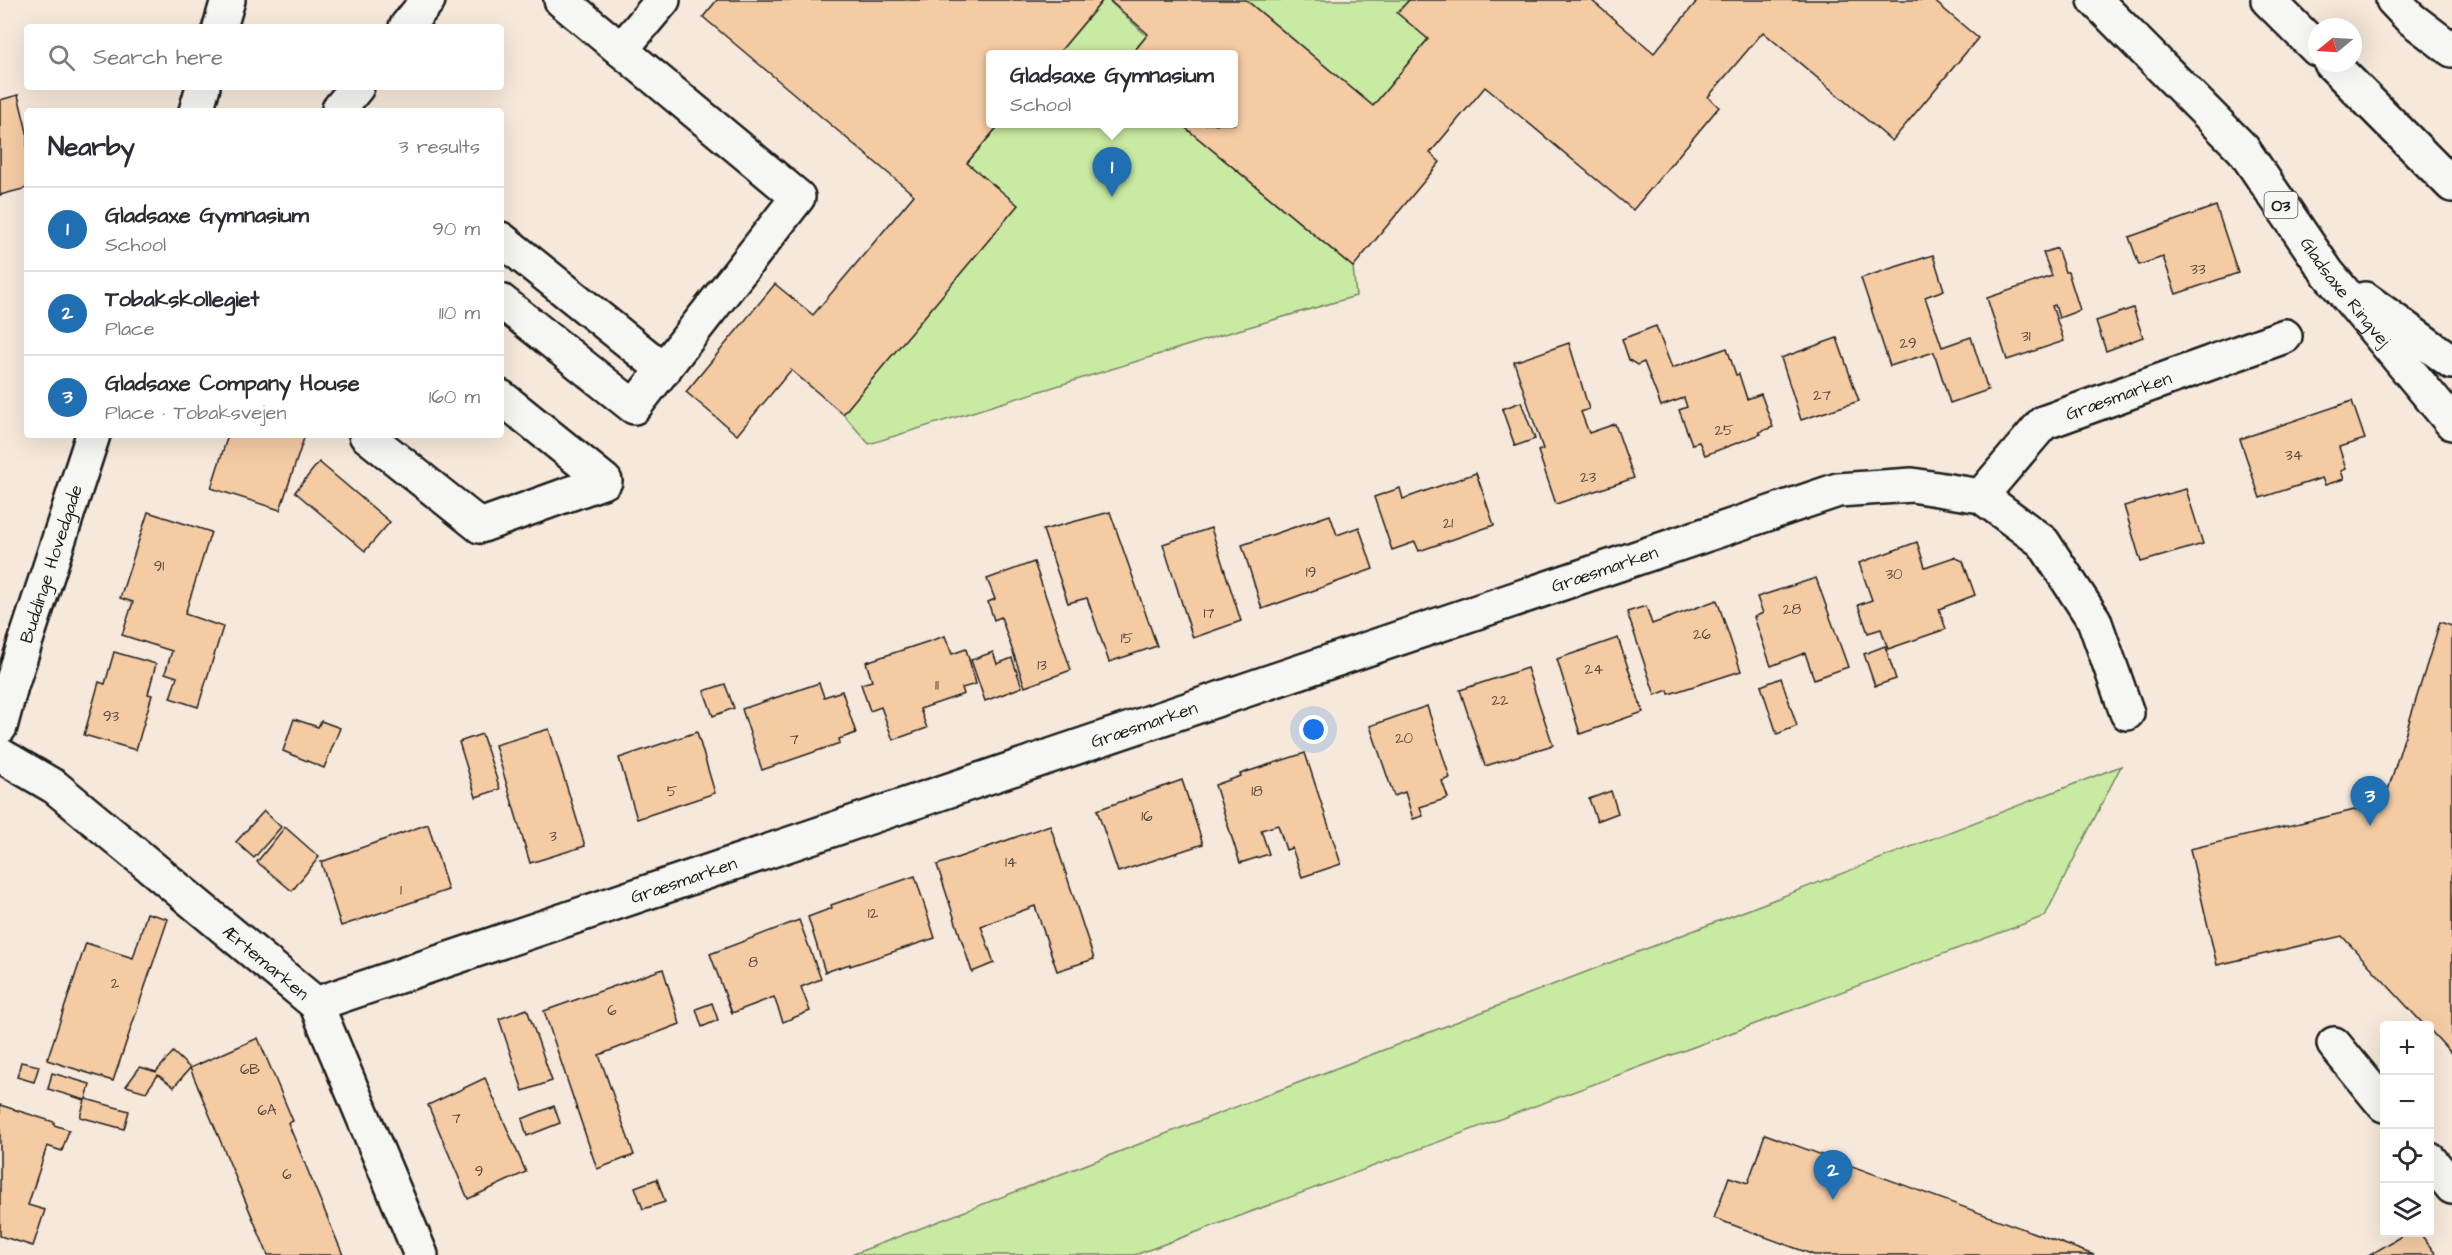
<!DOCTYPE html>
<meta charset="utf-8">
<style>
:root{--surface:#fff;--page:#f7f7f7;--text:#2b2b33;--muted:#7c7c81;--line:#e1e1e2;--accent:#1f6fb2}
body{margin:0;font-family:"Architects Daughter",sans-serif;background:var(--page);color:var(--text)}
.controls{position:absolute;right:18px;bottom:18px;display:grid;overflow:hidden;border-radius:6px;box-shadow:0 6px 24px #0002}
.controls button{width:54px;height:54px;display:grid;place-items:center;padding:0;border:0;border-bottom:2px solid var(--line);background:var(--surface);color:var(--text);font:30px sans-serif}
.compass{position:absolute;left:2308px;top:18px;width:54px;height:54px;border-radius:50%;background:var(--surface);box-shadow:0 6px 24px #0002;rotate:252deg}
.you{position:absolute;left:1314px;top:730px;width:21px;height:21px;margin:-15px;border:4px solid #fff;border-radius:50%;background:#1a73e8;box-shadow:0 0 0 9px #1a73e833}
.badge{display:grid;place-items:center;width:39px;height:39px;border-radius:50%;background:var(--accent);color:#fff;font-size:20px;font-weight:700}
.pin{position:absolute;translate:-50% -50px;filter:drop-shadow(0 2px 3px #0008)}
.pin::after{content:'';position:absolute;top:32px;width:21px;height:18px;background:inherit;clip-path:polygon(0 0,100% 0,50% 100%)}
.popup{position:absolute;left:986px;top:50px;width:252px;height:78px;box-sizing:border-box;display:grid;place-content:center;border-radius:6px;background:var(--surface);filter:drop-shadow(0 2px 4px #0005);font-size:20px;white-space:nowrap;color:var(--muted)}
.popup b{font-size:22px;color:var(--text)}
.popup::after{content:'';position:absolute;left:50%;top:100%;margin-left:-12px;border:12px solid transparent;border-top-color:var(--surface)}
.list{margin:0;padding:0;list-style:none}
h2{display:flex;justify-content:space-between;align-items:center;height:78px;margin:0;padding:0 24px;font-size:26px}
h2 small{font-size:20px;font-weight:400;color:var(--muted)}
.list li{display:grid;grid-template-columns:39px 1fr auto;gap:18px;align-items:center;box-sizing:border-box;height:84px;padding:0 24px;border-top:2px solid var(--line)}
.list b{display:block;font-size:22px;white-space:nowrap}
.list p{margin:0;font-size:20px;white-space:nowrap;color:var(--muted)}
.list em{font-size:20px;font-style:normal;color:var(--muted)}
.icon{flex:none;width:33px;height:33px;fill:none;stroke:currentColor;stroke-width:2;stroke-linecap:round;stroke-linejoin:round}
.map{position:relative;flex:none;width:2452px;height:1255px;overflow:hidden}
.search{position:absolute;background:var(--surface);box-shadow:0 6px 24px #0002;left:24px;top:24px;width:480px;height:66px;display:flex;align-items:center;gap:15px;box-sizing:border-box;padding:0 21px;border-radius:6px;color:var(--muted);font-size:22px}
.panel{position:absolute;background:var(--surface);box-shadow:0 6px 24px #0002;left:24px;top:108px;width:480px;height:330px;border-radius:6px}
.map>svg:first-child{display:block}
.green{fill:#c9eaa2;stroke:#72835f;stroke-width:1.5}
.building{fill:#f5cba4;stroke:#1c1c1c;stroke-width:1.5}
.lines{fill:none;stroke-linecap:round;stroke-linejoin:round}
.minor-casing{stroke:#1c1c1c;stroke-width:38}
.major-casing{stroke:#1c1c1c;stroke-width:38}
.minor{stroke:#f6f6f2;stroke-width:33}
.major{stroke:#f6f6f2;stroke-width:33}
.labels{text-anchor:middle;stroke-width:4.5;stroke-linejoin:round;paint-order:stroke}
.number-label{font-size:15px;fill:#52483e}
.shield{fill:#f6f6f2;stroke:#5d5d5c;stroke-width:1.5}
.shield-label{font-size:16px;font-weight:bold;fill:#1c1c1c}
.street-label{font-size:18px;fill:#1c1c1c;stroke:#f6f6f2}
</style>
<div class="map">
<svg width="2452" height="1255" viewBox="0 0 2452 1255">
<rect width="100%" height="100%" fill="#f6e9db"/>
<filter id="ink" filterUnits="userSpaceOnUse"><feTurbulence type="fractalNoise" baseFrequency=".0167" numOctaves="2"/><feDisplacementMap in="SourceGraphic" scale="12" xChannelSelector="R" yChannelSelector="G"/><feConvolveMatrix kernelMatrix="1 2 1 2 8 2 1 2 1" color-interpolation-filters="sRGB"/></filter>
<g filter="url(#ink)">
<g class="green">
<path d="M1103,0H1108L1147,36L1131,54L1057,55Z"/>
<path d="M1246,0H1409L1398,13L1428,39L1373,106Z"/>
<path d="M1000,124H1181L1353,267L1356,296L1228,333L869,444L843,414L1017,205L967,163Z"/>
<path d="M2121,766L2045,916L1135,1255H851Z"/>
</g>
<g class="building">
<path d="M717,0H1103L1057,55H990V124H1000L967,163L1018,205L843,414L791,370L737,435L686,392L775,284L813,315L914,195L703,17Z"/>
<path d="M1109,0H1246L1373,106L1428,39L1397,13L1409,0H1591L1654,53L1698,0H1933L1978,38L1892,141L1763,32L1708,97L1719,107L1633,210L1485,87L1430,153L1440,162L1353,267L1181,124H1234V55H1131L1148,34Z"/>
<path d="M18,95L27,132V188L0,195V100Z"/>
<path d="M2216,206L2238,273L2176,294L2163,257L2139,265L2129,237Z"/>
<path d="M2057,248L2065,272H2068L2080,310L2059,318L2055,305L2052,306L2064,341L2007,360L1987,298L2052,276L2043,253Z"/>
<path d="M1933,255L1944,290L1925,297L1942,347L1971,337L1988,390L1950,403L1934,352L1890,366L1861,278Z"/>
<path d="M2133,308L2143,337L2106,351L2096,321Z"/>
<path d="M1656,326L1672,368L1727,348L1736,375L1739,374L1747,399L1761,394L1773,427L1759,432L1761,434L1705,455L1699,442L1692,444L1679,410L1687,407L1684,398L1661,406L1644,362L1637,365L1629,360L1622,339Z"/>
<path d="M1837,338L1859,401L1801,420L1781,358Z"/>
<path d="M1569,343L1589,409L1581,412L1589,433L1615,424L1634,478L1556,504L1538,451L1543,449L1514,362Z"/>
<path d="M2352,401L2365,439L2339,447L2346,469L2341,471L2344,479L2325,485L2322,478L2260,498L2240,439Z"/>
<path d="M1521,402L1535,439L1515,446L1502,409Z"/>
<path d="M228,435H305L280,510L211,488Z"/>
<path d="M319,462L390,522L365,551L295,492Z"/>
<path d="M1476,473L1494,525L1419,551L1415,542L1392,550L1374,497L1400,488L1403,499Z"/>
<path d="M2186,489L2203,544L2141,562L2124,506Z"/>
<path d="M148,512L211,532L185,614L223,627L198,707L170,698L177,677L165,673L172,651L122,635L133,602L120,598Z"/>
<path d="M1110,512L1157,646L1109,662L1087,598L1068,603L1043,530Z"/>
<path d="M1330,515L1337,535L1359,527L1373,569L1262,609L1242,545Z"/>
<path d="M1211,528L1241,621L1193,638L1163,544Z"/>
<path d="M1917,542L1925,567L1954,557L1963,561L1975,595L1939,609L1946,629L1888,649L1881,629L1868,633L1858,605L1872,600L1859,563Z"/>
<path d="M1034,562L1071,670L1025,687L1001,617L994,620L988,602L995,599L987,579Z"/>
<path d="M1816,578L1848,667L1814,679L1805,653L1771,666L1754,617L1763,613L1757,597Z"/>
<path d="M1717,600L1741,671L1669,694L1668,690L1655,695L1627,612L1646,606L1652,624Z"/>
<path d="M2440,622L2452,626V1054L2430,1030V1026H2425L2342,936L2217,965L2190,849L2384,803Z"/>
<path d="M945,636L952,654L966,649L976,684L962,688L964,694L920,709L927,728L893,740L881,707L870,711L861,684L872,681L866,662Z"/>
<path d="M1618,638L1643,712L1580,734L1557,659Z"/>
<path d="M1885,646L1896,679L1875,686L1864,654Z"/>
<path d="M114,652L156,664L148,694L152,695L136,750L84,735L99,682L105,684Z"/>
<path d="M993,652L997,664L1012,658L1022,687L985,701L971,660Z"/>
<path d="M1527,668L1553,745L1485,766L1460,690Z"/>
<path d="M1781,678L1797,726L1777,734L1761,686Z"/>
<path d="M819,683L824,697L842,691L856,733L839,739L840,743L762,770L742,709Z"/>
<path d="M725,684L734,708L713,716L704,691Z"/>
<path d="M1427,706L1450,778L1442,781L1448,798L1420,807L1423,816L1413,819L1405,792L1394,796L1370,726Z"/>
<path d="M294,719L318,727L321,721L340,728L324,768L283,751Z"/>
<path d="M549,729L585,846L530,863L495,745Z"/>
<path d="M697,732L715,793L637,819L619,758Z"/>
<path d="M482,734L500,789L476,797L459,742Z"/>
<path d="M1305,753L1341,864L1302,877L1292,848L1286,850L1278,825L1261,830L1269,854L1240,863L1215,785L1241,776L1240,774Z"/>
<path d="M1182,780L1203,844L1118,872L1097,810Z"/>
<path d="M1611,791L1618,813L1597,821L1589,799Z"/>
<path d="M264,811L281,827L254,858L236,842Z"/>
<path d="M428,824L448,890L341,926L321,862Z"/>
<path d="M1050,825L1094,959L1057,971L1035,906L981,926L994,963L972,972L937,865Z"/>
<path d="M285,827L319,857L292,891L257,862Z"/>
<path d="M915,876L935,938L850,966V964L825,972L808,917L832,908L831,905Z"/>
<path d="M147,913L168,919L113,1081L47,1060L86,943L133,958Z"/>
<path d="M799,920L821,979L801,987L810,1011L783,1022L774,997L732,1013L710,954Z"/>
<path d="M663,969L680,1024L599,1055L634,1155L597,1169L544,1011Z"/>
<path d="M712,1003L718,1020L702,1027L696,1009Z"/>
<path d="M527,1009L552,1081L523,1091L499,1019Z"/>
<path d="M258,1038L293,1121L288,1123L343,1255H268L190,1068Z"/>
<path d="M173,1052L190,1068L174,1087L158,1075L146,1092L126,1086L140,1067L156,1072Z"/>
<path d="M21,1062L39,1066L34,1082L17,1077Z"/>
<path d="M52,1073L90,1084L86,1099L129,1111L124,1129L80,1117L85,1100L48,1089Z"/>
<path d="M485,1078L526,1172L468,1199L428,1105Z"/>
<path d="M0,1105L54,1122V1125L69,1130L62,1151L47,1146L28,1205L45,1210L33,1246L0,1236Z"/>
<path d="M554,1106L560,1123L527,1136L522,1119Z"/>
<path d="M1765,1134L2094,1255H1814L1714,1218L1729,1177L1748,1183Z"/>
<path d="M657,1179L665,1202L643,1209L635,1187Z"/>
<path d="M2408,1232H2419L2435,1253L2432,1255H2370Z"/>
</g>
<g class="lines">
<defs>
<g id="minor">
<path d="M2393,0L2410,18L2452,50"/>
<path d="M220,27L228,0"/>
<path d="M406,27L428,0"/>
<path d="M621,50L663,0"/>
<path d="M196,111L203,87"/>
<path d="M341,111L339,109L357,87"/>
<path d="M501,239L664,370"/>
<path d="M501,301L634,407L798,197L561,0"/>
<path d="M366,435L480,526L605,481L501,397"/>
<path id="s1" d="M1981,496L2043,423L2285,336"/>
<path id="s2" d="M0,727L11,686L93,435"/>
<path id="s3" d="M0,755L55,787L316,1004L421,1255"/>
<path id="s4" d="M316,1004L1838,490L1912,485L1981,496L2043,542L2094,620L2127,713"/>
<path d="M2334,1044L2384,1105"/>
<path d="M2430,1160L2452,1187"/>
</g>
<g id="major">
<path id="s5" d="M2095,0L2243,149L2327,272L2452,423"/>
<path d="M2268,0L2317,49"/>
<path d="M2331,63L2452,185"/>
<path d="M2365,299L2452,362"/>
</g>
</defs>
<use href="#minor" class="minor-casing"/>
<use href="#major" class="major-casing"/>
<use href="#minor" class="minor"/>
<use href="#major" class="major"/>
</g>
</g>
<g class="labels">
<g class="number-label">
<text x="2198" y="274">33</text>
<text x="2026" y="341">31</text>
<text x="1908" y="348">29</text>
<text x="1822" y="400">27</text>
<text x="1724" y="435">25</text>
<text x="2294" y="460">34</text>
<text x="1588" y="482">23</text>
<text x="1448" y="528">21</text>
<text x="159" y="571">91</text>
<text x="1311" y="577">19</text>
<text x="1894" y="579">30</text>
<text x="1792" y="614">28</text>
<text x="1209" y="618">17</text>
<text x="1702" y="639">26</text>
<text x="1127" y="643">15</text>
<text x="1042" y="670">13</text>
<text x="1594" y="674">24</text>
<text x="937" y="690">11</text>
<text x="1500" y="705">22</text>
<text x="111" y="721">93</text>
<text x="1404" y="743">20</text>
<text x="794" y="744">7</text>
<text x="672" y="796">5</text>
<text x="1257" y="796">18</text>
<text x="1147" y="821">16</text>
<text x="553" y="841">3</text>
<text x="1011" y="867">14</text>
<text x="401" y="895">1</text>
<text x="873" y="918">12</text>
<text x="753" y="967">8</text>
<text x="115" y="988">2</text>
<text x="612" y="1015">6</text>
<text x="250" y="1074">6B</text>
<text x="267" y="1115">6A</text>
<text x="456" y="1123">7</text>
<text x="479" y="1176">9</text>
<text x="287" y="1179">6</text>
</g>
<rect class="shield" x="2264.5" y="192" width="33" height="26" rx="4.5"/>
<g class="shield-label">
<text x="2281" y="211">O3</text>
</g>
<g class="street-label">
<text dy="6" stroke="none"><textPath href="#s5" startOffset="386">Gladsaxe Ringvej</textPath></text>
<text dy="6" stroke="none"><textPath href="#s1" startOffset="176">Græsmarken</textPath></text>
<text dy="6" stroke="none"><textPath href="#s2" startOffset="171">Buddinge Hovedgade</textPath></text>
<text dy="6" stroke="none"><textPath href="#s4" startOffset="1360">Græsmarken</textPath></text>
<text dy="6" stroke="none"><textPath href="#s4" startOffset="874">Græsmarken</textPath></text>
<text dy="6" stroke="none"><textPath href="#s4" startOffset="388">Græsmarken</textPath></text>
<text dy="6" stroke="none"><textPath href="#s3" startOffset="338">Ærtemarken</textPath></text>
</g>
</g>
</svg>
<div class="controls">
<button>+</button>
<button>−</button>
<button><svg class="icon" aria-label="locate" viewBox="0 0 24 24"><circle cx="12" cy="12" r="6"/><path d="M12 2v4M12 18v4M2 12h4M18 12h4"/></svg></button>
<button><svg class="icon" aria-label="layers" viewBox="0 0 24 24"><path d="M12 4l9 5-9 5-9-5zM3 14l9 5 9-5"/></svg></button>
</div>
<svg class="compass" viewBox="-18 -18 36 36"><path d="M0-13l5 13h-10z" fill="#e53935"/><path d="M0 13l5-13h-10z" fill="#7c7c81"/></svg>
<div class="you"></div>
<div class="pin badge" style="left:1112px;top:197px">1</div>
<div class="popup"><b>Gladsaxe Gymnasium</b>School</div>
<div class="pin badge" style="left:1833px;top:1200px">2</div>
<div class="pin badge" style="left:2370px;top:826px">3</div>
<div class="search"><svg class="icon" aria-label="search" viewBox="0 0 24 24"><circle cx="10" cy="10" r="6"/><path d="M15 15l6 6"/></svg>Search here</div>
<section class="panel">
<h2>Nearby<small>3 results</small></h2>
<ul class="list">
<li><span class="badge">1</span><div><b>Gladsaxe Gymnasium</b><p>School</p></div><em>90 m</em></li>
<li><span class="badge">2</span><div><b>Tobakskollegiet</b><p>Place</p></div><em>110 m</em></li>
<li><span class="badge">3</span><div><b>Gladsaxe Company House</b><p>Place · Tobaksvejen</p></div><em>160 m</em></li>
</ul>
</section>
</div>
